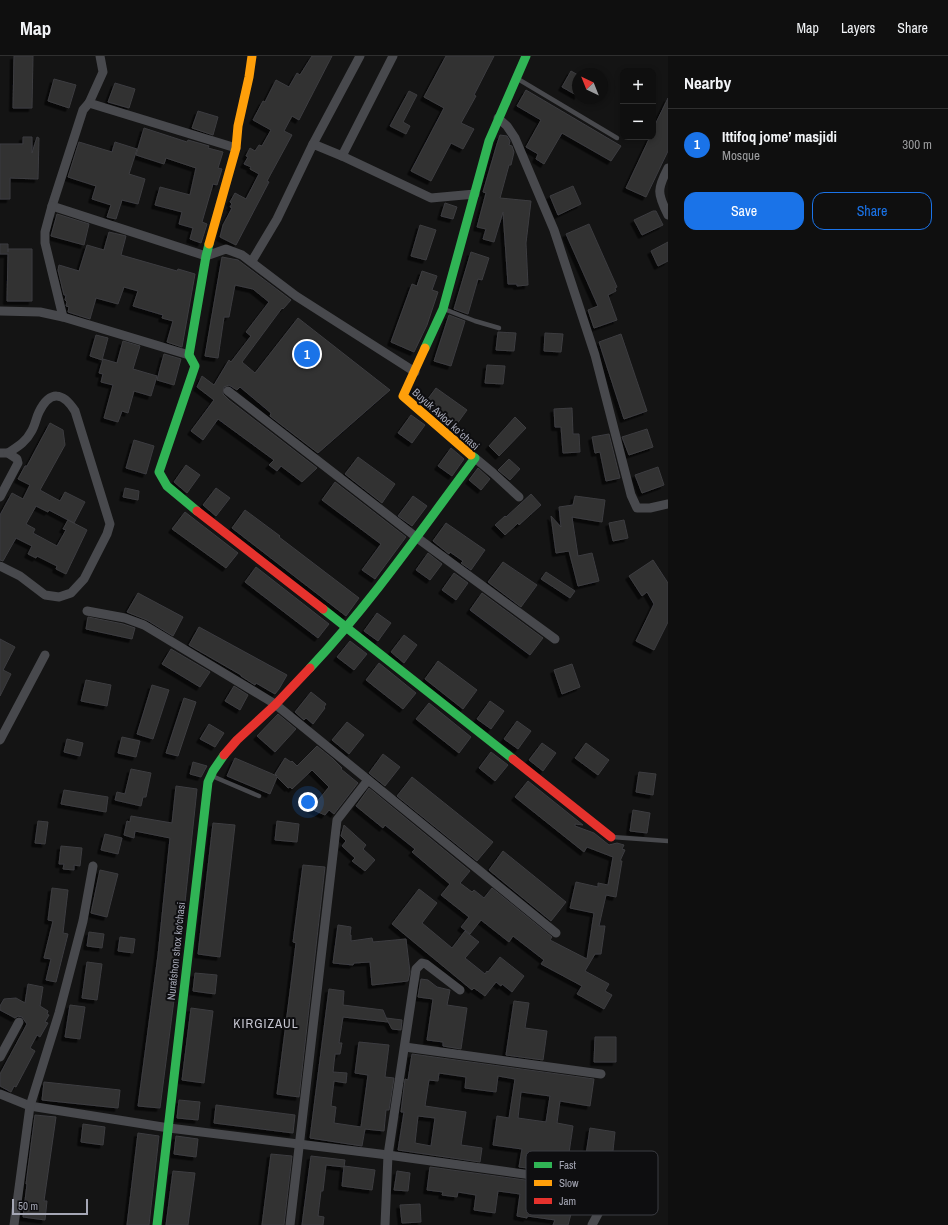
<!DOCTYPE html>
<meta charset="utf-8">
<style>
:root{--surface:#0f0f0f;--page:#1d1d1d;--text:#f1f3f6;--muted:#9b9c9e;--line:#2f2f2f;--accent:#1a73e8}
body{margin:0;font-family:"Archivo Narrow",sans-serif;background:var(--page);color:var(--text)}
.controls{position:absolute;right:12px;top:12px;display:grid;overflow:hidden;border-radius:8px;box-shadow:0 2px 6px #0003}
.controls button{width:36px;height:36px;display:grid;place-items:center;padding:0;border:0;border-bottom:1px solid var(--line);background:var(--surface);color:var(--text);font:20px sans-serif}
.compass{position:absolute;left:572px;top:12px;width:36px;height:36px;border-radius:50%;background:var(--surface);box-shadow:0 2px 6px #0003;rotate:317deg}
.scale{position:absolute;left:12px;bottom:10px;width:76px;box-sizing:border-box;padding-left:4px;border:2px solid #a5a7b5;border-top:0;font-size:11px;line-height:14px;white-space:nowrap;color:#a5a7b5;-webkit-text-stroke:3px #0e0e10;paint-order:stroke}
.you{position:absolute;left:308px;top:746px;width:14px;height:14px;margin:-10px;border:3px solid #fff;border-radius:50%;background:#1a73e8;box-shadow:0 0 0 6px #1a73e833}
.badge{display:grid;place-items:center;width:26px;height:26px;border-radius:50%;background:var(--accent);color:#fff;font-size:13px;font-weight:700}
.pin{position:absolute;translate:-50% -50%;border:2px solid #fff;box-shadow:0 1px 4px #0006}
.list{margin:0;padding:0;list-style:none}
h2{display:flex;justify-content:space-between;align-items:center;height:52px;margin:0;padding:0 16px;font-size:17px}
h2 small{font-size:13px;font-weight:400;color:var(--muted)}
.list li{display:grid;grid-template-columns:26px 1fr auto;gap:12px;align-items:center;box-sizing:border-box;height:72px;padding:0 16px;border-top:1px solid var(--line)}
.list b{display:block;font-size:15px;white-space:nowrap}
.list p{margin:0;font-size:13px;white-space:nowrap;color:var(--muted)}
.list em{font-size:13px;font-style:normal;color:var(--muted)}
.actions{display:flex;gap:8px;padding:12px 16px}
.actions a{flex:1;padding:9px 0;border:1px solid var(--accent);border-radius:12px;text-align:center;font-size:14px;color:var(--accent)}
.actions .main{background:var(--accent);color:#fff}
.map{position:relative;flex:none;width:668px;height:1169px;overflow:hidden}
header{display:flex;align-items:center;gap:24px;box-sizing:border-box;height:56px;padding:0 20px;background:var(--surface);border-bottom:1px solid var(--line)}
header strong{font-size:19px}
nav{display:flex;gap:22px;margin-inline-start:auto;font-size:14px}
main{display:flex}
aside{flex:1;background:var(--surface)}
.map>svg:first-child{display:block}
.building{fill:#303032;stroke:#3d3d40;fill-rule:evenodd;filter:url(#shadow)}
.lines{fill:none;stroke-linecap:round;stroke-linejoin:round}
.lane{stroke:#48494d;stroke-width:4.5}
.street{stroke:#48494d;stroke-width:9}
.fast{stroke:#30b455;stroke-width:9}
.slow{stroke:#ff9f0a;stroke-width:9}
.jam{stroke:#e5322d;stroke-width:9}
.labels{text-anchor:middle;stroke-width:4;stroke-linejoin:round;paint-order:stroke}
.street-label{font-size:11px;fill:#a5a7b5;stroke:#0e0e10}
.quarter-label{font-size:13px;letter-spacing:1px;fill:#c6c6d1;stroke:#0e0e10}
.key{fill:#0e0e10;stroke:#3b3c42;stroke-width:1}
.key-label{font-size:11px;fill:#a5a7b5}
</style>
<header>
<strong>Map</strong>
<nav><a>Map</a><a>Layers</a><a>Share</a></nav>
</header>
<main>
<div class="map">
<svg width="668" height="1169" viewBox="0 0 668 1169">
<defs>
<filter id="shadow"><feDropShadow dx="-3.5" dy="3.5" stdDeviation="0" flood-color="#0009"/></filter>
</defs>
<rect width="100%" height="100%" fill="#141414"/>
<g class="building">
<path d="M14,0H33L32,52H13Z"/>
<path d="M312,0H332L299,64L292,60L284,75L292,79L267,125L269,126L236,189L220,181L223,169L232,152L230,151L232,148L230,146L235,137L246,143L259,118L250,113L251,111L244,108L248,101L246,100L250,92L255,95L259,89L262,90L271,74L253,64L263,45L265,46L276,24L289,31L297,17L300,19Z"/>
<path d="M446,0H494L474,39L476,40L461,67L474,73L463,93L451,87L431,125L411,115L444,52L424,41Z"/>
<path d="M571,15L578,19V40L562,31Z"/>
<path d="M54,23L76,29L69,52L48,45Z"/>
<path d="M115,27L135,33L129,52L108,46Z"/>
<path d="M526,34L621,90L611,105L562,77L544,108L536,103L538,98L526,91L541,64L517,50Z"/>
<path d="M409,35L417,39L403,66L410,70L406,78L390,70Z"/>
<path d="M668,42V95L646,141L626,132L650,81H653V73Z"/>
<path d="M198,55L218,61L213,79L192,72Z"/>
<path d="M144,72L187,86L188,84L209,90L208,92L223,96L218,112L222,113L217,129L213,128L202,166L207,168L201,187L190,183L193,172L179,168L182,156L155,149L160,131L190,139L196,112L166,102L164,108L136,99Z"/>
<path d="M500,79L507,80L510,85L509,89L512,90L514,96L511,109H509L500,142L531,145L526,187L528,229L517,230V228H508L503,156L494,186L483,183L486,173L477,171L486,137L483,136L497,88Z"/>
<path d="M23,81H32V97L37,81L39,82L38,123L10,122V143H0V88H23Z"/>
<path d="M79,86L112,96L115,86L137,93L129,118L145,123L138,148L122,144L116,163L107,161L111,149L92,143L96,130L68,121Z"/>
<path d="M573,130L581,148L558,159L550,140Z"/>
<path d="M445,147L457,151L453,163L441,160Z"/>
<path d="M653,155H656L663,169L642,179L634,164Z"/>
<path d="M57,158L89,168L84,189L51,180Z"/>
<path d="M589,168L617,231L615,232L616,235L608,239L617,264L594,272L588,254L598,250L566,178Z"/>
<path d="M420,169L436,174L426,204L411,200Z"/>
<path d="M109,176L126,180L121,199L177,215L178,213L195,218L182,291L167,286L173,265L162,262L163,259L133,250L138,235L124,231L118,248L96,242L90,263L68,256L69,251L66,250L67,246L65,244L66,239H64L58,214L59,209L79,215L87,189L104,194Z"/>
<path d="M668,186V205L658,210L651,195Z"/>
<path d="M0,188H8V196V193H32V245H7L8,198H0Z"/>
<path d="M471,196L489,202L482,224L478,223L468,258L454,253Z"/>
<path d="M222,201L238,204L291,244L283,253L282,252L242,306L255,317L298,262L390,334L318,397L270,360L271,357L240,331L237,334L229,329L224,331L223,338L229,344L317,412L302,426L281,410L277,415L269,409L274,404L218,363L203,384L191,375L214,344L197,331L202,320L214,329L229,304L231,306L251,280L246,276L269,246L253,233L235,229L229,261H224L218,302L205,300Z"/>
<path d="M422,215L437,220L432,234L438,236L427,269L414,296L391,286L412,228L417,230Z"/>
<path d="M449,259L465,265L451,310L434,305Z"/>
<path d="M498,276L516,277L514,295L496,294Z"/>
<path d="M545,277L563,278L561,296L544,295Z"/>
<path d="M621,278L647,355L624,363L599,286Z"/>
<path d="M96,279L108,282L102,304L90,300Z"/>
<path d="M123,285L140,290L133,313L157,320L151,340L134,335L128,357L122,355L118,366L104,362L113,329L101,326L103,318L99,317L103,303L117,307Z"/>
<path d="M164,298L181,303L174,329L157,324Z"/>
<path d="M487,309L505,310L503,328L485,327Z"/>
<path d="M436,332L467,354L454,372L424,348Z"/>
<path d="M572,352L573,378H579L580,396L563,397L561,371H555L554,353Z"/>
<path d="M411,359L425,369L412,387L398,377Z"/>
<path d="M515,361L526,372L499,400L489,390Z"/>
<path d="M50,367L63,374L65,389L40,434L60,445L65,436L85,446L74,467L68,464L87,474L66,518L56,513L57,510L37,500L36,502L28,498L32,490L16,482L3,505L0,504V459L12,437L23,443L30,429L18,423L25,410H27ZM36,450L48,456L49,454L68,464L63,473L66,474L57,490L33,477L35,473L26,468Z"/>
<path d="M647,373L653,391L629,399L622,381Z"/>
<path d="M609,378L620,422L606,425L600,396L595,397L592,381Z"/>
<path d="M134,384L154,390L146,418L126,412Z"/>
<path d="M451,392L464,403L452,420L438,410Z"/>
<path d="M358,401L395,428L382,447L345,418Z"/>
<path d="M509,403L520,413L510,424L498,414Z"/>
<path d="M186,409L200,419L187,437L174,426Z"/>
<path d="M658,411L664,429L642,437L635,419Z"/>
<path d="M478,412L490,423L481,434L469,424Z"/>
<path d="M335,426L406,481L375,523L362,514L381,488L322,444Z"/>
<path d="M125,432L139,435L138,444L123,441Z"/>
<path d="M216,432L230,442L216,460L203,449Z"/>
<path d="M531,438L541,449L519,469L518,467L505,479L495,469L505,460L506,461Z"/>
<path d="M413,440L427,450L412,470L398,460Z"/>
<path d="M575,440L605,444L602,466L572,461L578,500L592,497L599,525L578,530L569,495L556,497L551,460L561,471L559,451L573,449Z"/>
<path d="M245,454L280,480L279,481L359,542L346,560L232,472Z"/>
<path d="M185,456L238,497L226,512L172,473Z"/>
<path d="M624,464L628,482L613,485L609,467Z"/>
<path d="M446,467L485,494L471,514L461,507L463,505L450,496L449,498L433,485Z"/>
<path d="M428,497L442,508L430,524L416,514Z"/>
<path d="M653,504L668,527V566L654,594L636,585L654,548L647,536L642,540L629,520Z"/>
<path d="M503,506L537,529L521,551L488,526Z"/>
<path d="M256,511L329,568L318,582L245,526Z"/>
<path d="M546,516L575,535L570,542L541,523Z"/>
<path d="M454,517L468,527L456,544L442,534Z"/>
<path d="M138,537L183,561L173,580L147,564L127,556Z"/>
<path d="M482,537L543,582L530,599L470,554Z"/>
<path d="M377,557L391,567L378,585L364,575Z"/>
<path d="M88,561L123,568L135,572L132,583L86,573Z"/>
<path d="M199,571L287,619L279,633L275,638L256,627L255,629L241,620V619L189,589Z"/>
<path d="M404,579L417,589L404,607L391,596Z"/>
<path d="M0,583L15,591L3,614L11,618L0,640Z"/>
<path d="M350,585L367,598L354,614L337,601Z"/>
<path d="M171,593L210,616L200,631L162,608Z"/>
<path d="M438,605L477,634L463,653L425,623Z"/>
<path d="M379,607L416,637L403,653L366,624Z"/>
<path d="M572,608L580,631L562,638L554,614Z"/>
<path d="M86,624L111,629L107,650L81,645Z"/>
<path d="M152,629L169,634L153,683L137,678Z"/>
<path d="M234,630L248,639L240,654L225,645Z"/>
<path d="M311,636L326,648L324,651L325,652L313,668L306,662L304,664L295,656Z"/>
<path d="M184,642L196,646L178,700L166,697Z"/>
<path d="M490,645L504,655L491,673L477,663Z"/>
<path d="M429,647L471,681L459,697L416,663Z"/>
<path d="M278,658L296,673L275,696L257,680Z"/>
<path d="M517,665L531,675L518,693L504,683Z"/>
<path d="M347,666L364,679L349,698L332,684Z"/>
<path d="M209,668L224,677L215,691L200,683Z"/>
<path d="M122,681L140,685L136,701L118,697Z"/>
<path d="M67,683L83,687L80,700L64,696Z"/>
<path d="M542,687L556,697L543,715L529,704Z"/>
<path d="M586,687L609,704L598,719L575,702Z"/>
<path d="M317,690L333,703L342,712L341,713L358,727L334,758L329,754L325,759L311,753L329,731L312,714L292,733L290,731L288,732L277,721L270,738L227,720L235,702L277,720L275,718L285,702L291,706L292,705L297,710Z"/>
<path d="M491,696L508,709L495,725L479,712Z"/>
<path d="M383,698L400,711L385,730L369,717Z"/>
<path d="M193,706L207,710L201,721L190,718Z"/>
<path d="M131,713L151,717L146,741H143L141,750L115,744L117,736L125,738Z"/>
<path d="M639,716L656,718L653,739L636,736Z"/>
<path d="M412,721L493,786L477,805L397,740Z"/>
<path d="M528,725L583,769L575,768V770L594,777L609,789L617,787L624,789L622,793L625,794L620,805H622L616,841L606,839L599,870H605L601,898H595L585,915L609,928L605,935L612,939L604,953L577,938L582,930L541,908L544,904L513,880L509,886L481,864L470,878L461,871L469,861L441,839L450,828L412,796L415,793L385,769L383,772L356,750L369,732L470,815L460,827L472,836L474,834L484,842L492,832L552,881L550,884L587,903L594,857L570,852L576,826L598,831V827L608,829L613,801L587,791L584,796L515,741Z"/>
<path d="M176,730L197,733L178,913L160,1052L138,1050L158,899L170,782L135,775L134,782L124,779L127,765L130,766L131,760L172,767Z"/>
<path d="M64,734L108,741L106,756L61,748Z"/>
<path d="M633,754L650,757L647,777L630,775Z"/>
<path d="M38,765L48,766L45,788L35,787Z"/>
<path d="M277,765L299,768L297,786L275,784Z"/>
<path d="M213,767L235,769L220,901L198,898Z"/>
<path d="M344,769L366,789L363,793L375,804L365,815L352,805L355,802L342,790L346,785L341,780Z"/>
<path d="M105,778L122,782L118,798L101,794Z"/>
<path d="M61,790L82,792L80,810L74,809V814L63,813L64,808H59Z"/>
<path d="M503,795L566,846L551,865L489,814Z"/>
<path d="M303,809L325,811L299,1041L277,1038L292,920L296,887L293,886Z"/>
<path d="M100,814L118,818L107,861L91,857Z"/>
<path d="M52,832L68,834L63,877L68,878L56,926L46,924L51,903L44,902L53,865L48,864Z"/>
<path d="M419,833L437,847L422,867L452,892L465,875L479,886L465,902L485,918L487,915L488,916L500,901L524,920L512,936L502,928L501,930L496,926L485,940L474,932L472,934L392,868Z"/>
<path d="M338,869L351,871L350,879H351V885L372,882L373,886L406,883L410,916L408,925L372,929L370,906L354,907L353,909L333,907Z"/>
<path d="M89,876L104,878L102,892L87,890Z"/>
<path d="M120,881L135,883L133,897L118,895Z"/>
<path d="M87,906L102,908L97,944L82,942Z"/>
<path d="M195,917L217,919L215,938L193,935Z"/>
<path d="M421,923L428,924L437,931L450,934L447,949L467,952L461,993L443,990V986L427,984L433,943L418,941Z"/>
<path d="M28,928L43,931L40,950L48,955L47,958L49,959L45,966L48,967L40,981L37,979L30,992L35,995L16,1031L14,1030L11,1036L0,1030V1018L27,968L22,961L18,960L15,962L0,954V950L4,943L16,942L25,947Z"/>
<path d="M329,933L344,935L343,949L383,954L388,966L343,961L339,987H342L340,998H335L333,1016L347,1017L346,1027L334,1025L331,1050L336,1051L334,1067L361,1071L368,1019L355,1017L359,986L389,989L385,1021L394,1022L389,1054H386L384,1075L365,1073L362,1090L310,1082Z"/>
<path d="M514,945L529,947L525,972L547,975L543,1004L506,999Z"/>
<path d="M70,949L85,951L80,983L65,981Z"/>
<path d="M191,952L213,955L204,1027L182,1024Z"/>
<path d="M386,962L402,964L401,974L392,973Z"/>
<path d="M595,981H616V1006H594Z"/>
<path d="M412,998L594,1023L590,1050L560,1045L557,1067L573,1070L566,1117L519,1111L522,1093L493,1089L497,1060L509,1062L515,1023L498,1020L496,1036L465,1032L466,1021L439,1017L438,1025L429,1024L425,1050L466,1056L461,1089L482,1092L480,1106L398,1094L404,1056H401L405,1023L408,1024ZM521,1036L550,1040L546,1066L518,1062ZM418,1060L435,1062L431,1090L415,1087Z"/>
<path d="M44,1026L120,1034L118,1052L42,1044Z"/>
<path d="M179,1044L200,1046L198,1064L177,1062Z"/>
<path d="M216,1049L295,1059L293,1077L214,1067Z"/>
<path d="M35,1059L56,1061L44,1145H47L45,1164L23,1161L27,1128H26Z"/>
<path d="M83,1068L105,1071L103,1089L81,1086Z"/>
<path d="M590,1072L615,1076L610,1123L583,1119Z"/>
<path d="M138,1077L159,1080L149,1169H127Z"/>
<path d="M176,1080L198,1083L196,1101L174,1098Z"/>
<path d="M271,1098L292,1100L284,1169H262Z"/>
<path d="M311,1100L345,1104L344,1111L326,1109L323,1135H321L318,1160L324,1161L323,1169H302Z"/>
<path d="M344,1110L375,1114L372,1134L342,1130Z"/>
<path d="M430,1111L532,1125L529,1143L559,1147L564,1131L586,1133L581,1153L573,1151L568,1169H553L555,1164L527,1160V1162L517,1160L520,1138L498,1135L495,1157L474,1154L476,1139L458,1136L457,1141L442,1139L443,1136L427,1134Z"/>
<path d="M173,1115L195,1117L188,1169H166Z"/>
<path d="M397,1115L410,1117L408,1135L394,1134Z"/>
<path d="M420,1148L421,1166L402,1167L400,1149Z"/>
</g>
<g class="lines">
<g class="lane">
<path d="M518,23L617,82"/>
<path d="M444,253L475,265L499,272"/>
<path d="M212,720L259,740"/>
<path d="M612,781L668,785"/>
</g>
<g class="street">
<path d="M100,0L103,16L89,47L83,54L52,150L206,200L226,193L242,199L296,240L415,316"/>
<path d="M89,47L236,92"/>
<path d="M498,62L507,70L515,82L554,174L595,299L631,439L637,452H650L668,448"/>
<path d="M313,88L360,0"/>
<path d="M342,100L393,0"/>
<path d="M668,112C657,133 657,137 668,159"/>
<path d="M52,150L45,176V187L63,261"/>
<path d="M252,205L277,163L313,88L342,100L431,142L475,138"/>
<path d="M0,255L40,256L63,261L189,299"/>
<path d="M228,335L416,481L555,583"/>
<path d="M0,397H8L17,403L18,407L0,441"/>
<path d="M475,402L493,417L519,441"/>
<path d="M0,510L20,520L45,539L59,541L71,537L84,523L107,478L110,468L75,355C63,336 50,334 39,356C36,362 35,370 31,376C26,386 17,391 8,397"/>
<path d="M87,555L125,562L144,569L275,648L556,877"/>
<path d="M0,684L45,599"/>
<path d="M405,991L601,1018"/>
<path d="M0,1001L19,966"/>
<path d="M0,1038L30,1050L169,1072L388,1099L603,1129C606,1133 608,1138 606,1143L592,1169"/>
<path d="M14,1169L30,1050L59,957L83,865L93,810"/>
<path d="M290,1169L337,764L368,724"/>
<path d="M385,1169L388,1099L416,913L422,907L426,908L460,934"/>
</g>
<g class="fast">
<path d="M425,292L443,253L489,85L526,0"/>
<path d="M197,455L167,430L159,416L195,310L189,299L206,200L209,188"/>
<path d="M323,553L513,703"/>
<path d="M310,612C371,547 422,473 475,402L471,399"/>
<path d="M157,1169L208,726L213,715L224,699"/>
</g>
<g class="slow">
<path d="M209,188L236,92L238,70L249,21L252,0"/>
<path d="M425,292L403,340L471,399"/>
</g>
<g class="jam">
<path d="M197,455L323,553"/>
<path d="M224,699L237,684L275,649L310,612"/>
<path d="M513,703L611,781"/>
</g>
</g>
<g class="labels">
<g class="street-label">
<text transform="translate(446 363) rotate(42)" y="4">Buyuk Avlod koʻchasi</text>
<text transform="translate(176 895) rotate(-84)" y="4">Nurafshon shox ko'chasi</text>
</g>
<g class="quarter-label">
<text x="266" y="972">KIRGIZAUL</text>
</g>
</g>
<rect x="526" y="1095" width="132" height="64" rx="6" class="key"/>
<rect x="534" y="1106" width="18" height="6" fill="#30b455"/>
<rect x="534" y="1124" width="18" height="6" fill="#ff9f0a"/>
<rect x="534" y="1142" width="18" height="6" fill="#e5322d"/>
<g class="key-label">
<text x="559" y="1113">Fast</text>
<text x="559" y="1131">Slow</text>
<text x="559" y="1149">Jam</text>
</g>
</svg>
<div class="controls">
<button>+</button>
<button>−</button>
</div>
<svg class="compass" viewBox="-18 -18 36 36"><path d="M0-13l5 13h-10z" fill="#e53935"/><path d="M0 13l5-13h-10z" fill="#9b9c9e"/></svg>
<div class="scale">50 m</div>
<div class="you"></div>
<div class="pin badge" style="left:307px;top:298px">1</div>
</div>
<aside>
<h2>Nearby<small></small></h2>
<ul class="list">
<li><span class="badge">1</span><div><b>Ittifoq jome’ masjidi</b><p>Mosque</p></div><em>300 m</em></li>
</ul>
<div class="actions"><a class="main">Save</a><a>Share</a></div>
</aside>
</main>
